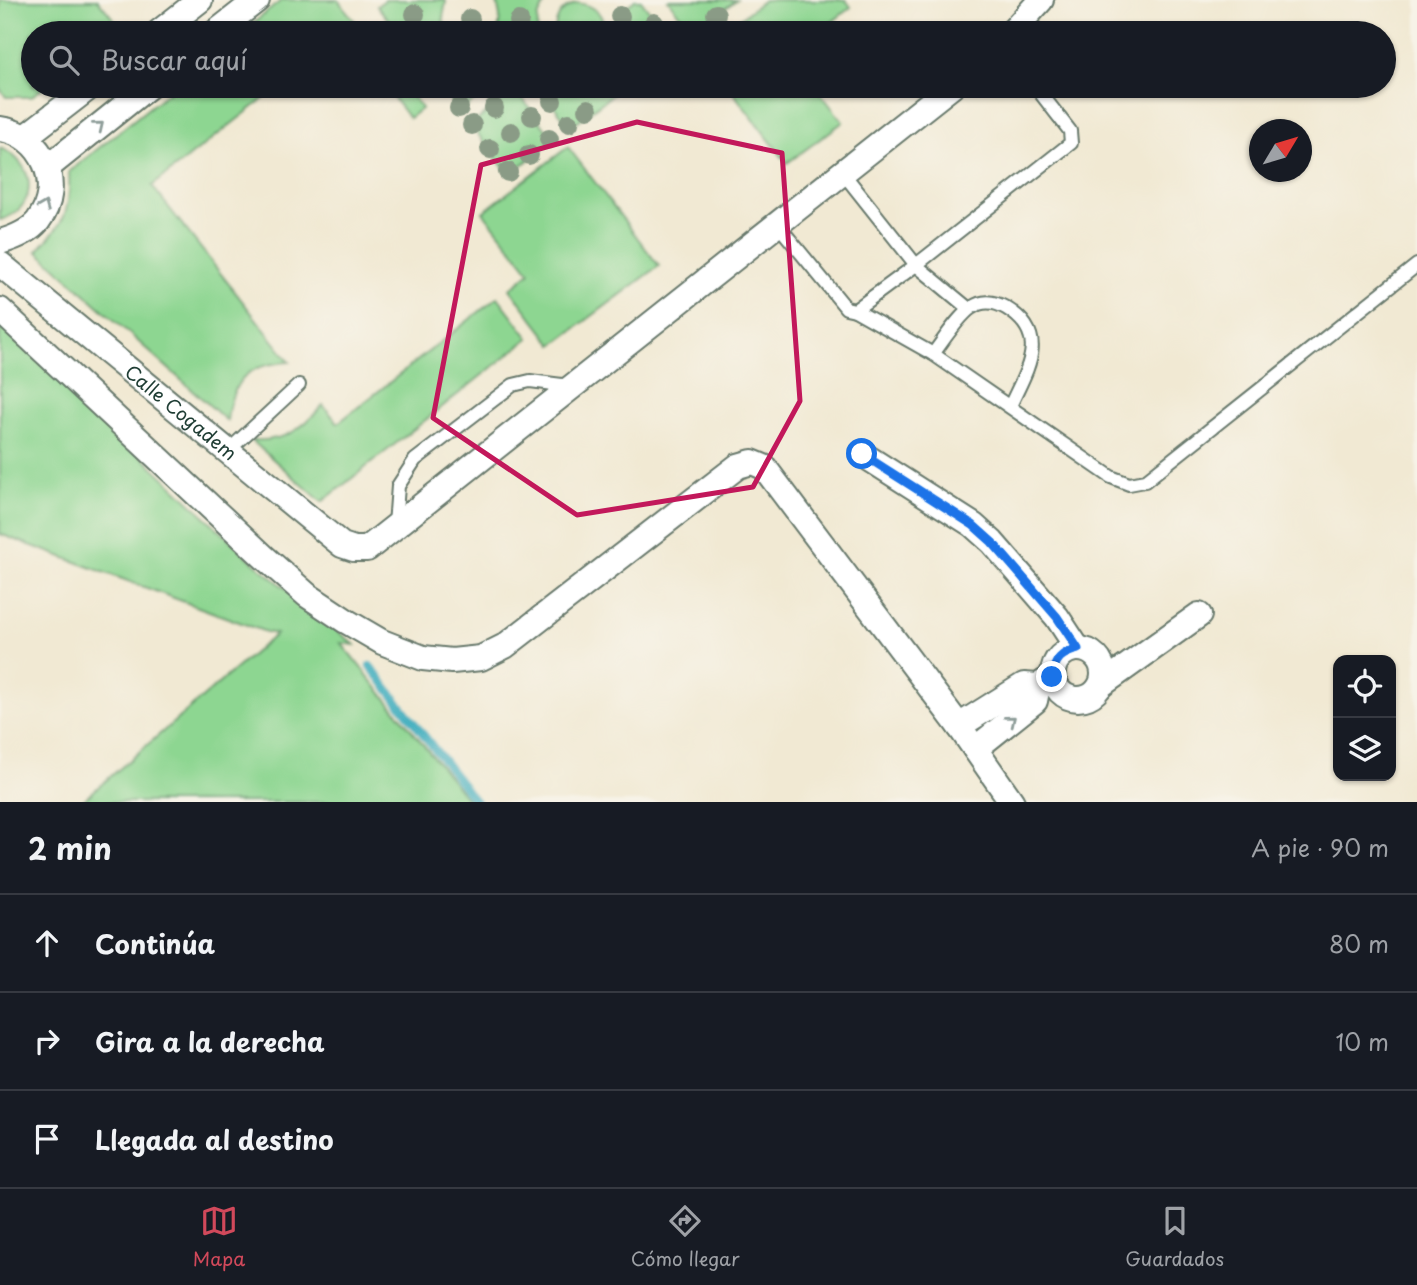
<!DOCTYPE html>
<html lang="es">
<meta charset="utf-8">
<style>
:root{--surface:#171b24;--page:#242831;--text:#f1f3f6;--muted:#9ea1a6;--line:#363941;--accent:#d1495b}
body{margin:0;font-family:"Playpen Sans",sans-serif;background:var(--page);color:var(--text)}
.controls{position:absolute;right:21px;bottom:21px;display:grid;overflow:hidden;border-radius:14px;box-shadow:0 2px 5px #0004}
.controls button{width:63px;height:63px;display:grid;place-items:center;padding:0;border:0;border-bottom:2px solid var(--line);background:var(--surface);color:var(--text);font:35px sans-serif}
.compass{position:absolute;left:1249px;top:119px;width:63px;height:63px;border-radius:50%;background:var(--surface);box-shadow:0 2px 5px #0004;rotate:52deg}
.stop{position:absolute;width:21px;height:21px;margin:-16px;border:5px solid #1a73e8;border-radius:50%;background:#fff}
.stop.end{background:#1a73e8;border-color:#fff;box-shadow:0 2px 7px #0008}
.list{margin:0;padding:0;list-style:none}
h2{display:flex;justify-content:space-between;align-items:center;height:91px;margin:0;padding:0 28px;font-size:30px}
h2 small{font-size:23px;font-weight:400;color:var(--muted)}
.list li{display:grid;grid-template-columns:46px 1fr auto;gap:21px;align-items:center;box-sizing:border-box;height:98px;padding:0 28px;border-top:2px solid var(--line)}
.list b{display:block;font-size:26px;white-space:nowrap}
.list em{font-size:23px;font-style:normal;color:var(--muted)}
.icon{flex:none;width:38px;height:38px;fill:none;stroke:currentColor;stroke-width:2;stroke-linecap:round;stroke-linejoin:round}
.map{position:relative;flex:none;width:1417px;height:802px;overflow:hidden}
.search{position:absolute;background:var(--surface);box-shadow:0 2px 5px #0004;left:21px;right:21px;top:21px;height:77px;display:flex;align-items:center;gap:18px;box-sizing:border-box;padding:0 24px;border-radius:38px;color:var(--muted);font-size:26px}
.sheet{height:385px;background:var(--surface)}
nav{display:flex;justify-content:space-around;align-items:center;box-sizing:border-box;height:98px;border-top:2px solid var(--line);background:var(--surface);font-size:19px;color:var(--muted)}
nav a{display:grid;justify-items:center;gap:4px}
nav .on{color:var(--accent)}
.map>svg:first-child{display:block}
.green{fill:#8dd691;stroke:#568a62;stroke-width:2}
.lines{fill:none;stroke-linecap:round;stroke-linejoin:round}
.stream{stroke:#42afbf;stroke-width:8}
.service-casing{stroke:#68796c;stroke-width:16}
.minor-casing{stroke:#68796c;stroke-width:28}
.service{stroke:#fff;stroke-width:12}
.minor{stroke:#fff;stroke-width:24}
.tree{fill:#8a9b86}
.oneway{stroke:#8f9e9a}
.route{stroke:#1a73e8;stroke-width:9}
.marked{fill:none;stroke:#c2185b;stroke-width:5;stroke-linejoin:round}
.labels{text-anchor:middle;stroke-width:5;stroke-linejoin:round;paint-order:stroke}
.street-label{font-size:19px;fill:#1f3d34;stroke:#f7f3e8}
</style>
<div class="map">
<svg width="1417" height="802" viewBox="0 0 1417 802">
<rect width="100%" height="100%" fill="#f7f3e8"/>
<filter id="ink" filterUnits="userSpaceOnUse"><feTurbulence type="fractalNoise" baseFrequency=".0143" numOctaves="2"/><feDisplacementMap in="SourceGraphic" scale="14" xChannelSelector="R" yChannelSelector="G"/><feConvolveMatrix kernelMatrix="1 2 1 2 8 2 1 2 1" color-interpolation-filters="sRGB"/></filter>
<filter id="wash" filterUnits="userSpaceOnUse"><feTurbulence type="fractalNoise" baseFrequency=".00686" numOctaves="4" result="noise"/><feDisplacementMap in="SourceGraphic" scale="28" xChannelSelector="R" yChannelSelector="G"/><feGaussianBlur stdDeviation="1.57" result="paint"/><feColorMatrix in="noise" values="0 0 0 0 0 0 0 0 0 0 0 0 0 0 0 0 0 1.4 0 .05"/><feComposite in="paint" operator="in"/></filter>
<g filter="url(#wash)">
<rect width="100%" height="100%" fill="#f1e9d3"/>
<g class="green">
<path d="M0,0H98L121,28L113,33H33V86H45L31,97H6L0,89Z"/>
<path d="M282,0H338L364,33H241Z"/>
<path d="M385,0H444L446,2L443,17L446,32L399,33L377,6Z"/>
<path d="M500,0H543L545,3L538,17L537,33H498L500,17L497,2Z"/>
<path d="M635,0H641L666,33H619L617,14Z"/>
<path d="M668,0H736L694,33Z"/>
<path d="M764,0H846L851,7L818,33H721Z"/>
<path d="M577,3C595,5 605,15 604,33H555C555,17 562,8 577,3Z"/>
<path d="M176,86H280L152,186L290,362C247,364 232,379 227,421L37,251C64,223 71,212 69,172Z"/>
<path d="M384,86H404L422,108L409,118Z"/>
<path d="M440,86H493L460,112Z"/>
<path d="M539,86H613L617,91L570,127Z"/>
<path d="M728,86H815L843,122L787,163Z"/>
<path d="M516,90L554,140L509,175L471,125Z"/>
<path d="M568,147L659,266L553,345L510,289L530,272L483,212Z"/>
<path d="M0,148C37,163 40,208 0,220Z"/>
<path d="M498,297L529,338L322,502L251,440C285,442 301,430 323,405L338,423Z"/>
<path d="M0,322L252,561L355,645L341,643L470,802H81L276,634L266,632L0,534Z"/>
</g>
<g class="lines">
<path class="stream" d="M370,666L476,802"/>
</g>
</g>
<g filter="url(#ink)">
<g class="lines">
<defs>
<g id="service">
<path d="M843,173L916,265L969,309"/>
<path d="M778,225L846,308L855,310L933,354L1111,477L1129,484L1145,481L1417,265"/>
<path d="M855,310L916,265L1071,143L1070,131L1035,86"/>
<path d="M933,354C943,341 958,317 971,308C982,300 994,301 1006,308C1051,335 1027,369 1010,406"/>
<path d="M228,451L299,385"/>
<path d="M395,525L398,486L415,460L513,385L530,381L570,386"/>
</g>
<g id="minor">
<path d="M158,33L200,0"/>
<path d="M215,33L257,0"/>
<path d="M1011,33L1041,0"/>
<path d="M0,129C43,134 65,186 38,221C29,232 14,238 0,242"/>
<path d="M25,137L91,86"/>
<path d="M48,167L149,86"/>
<path id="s1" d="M0,264L342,545L354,549H367L952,86"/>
<path d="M0,310L264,557L307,595L346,621L382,642L423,658L452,661L481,658L505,646L738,466L752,462L764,467L959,726L1012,802"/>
<path d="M862,454L973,525L992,542L1057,617L1078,649"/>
<circle cx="1078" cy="674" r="25"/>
<path d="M1101,685L1199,615"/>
<path d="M959,726L1024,685L1038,686L1052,677"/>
<path d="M975,749L1035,701L1038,686"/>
</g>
</defs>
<use href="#service" class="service-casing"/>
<use href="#minor" class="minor-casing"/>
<use href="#service" class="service"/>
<use href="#minor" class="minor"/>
</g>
<g class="tree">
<circle cx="415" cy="14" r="10"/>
<circle cx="716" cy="14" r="10"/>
<circle cx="620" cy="16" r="10"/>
<circle cx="470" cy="19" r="10"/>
<circle cx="519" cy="21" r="10"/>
<circle cx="654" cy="23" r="10"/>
<circle cx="552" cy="101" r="10"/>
<circle cx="459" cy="108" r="10"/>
<circle cx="494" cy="108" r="10"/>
<circle cx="588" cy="109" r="10"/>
<circle cx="532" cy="116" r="10"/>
<circle cx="569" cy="123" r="10"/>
<circle cx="472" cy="125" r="10"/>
<circle cx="511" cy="132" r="10"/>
<circle cx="549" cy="139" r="10"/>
<circle cx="490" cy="149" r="10"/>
<circle cx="529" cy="155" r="10"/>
<circle cx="508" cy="172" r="10"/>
</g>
<defs><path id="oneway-chevron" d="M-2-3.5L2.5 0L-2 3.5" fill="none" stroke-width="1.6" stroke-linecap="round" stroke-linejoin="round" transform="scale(1.75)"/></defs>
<g class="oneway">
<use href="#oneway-chevron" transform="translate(99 126) rotate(-39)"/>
<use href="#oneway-chevron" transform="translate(44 206) rotate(-68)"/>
<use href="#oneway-chevron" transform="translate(1011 720) rotate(-39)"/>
</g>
</g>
<g class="lines" filter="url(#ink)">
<path class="route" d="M862,454L973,525L992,542L1057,617L1078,649C1061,653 1055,659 1052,677"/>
</g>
<path class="marked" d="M637,122L782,153L800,401L753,487L577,515L433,418L481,165Z"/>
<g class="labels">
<g class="street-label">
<text dy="7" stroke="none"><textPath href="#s1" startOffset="234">Calle Cogadem</textPath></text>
</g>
</g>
</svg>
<div class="controls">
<button><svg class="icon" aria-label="locate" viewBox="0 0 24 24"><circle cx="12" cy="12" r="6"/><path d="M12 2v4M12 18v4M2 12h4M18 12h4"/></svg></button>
<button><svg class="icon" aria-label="layers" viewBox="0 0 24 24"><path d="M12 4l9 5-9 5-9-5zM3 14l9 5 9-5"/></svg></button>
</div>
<svg class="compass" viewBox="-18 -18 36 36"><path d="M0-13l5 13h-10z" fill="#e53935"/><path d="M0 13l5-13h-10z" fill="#9ea1a6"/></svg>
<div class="stop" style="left:862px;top:454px"></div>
<div class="stop end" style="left:1052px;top:677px"></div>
<div class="search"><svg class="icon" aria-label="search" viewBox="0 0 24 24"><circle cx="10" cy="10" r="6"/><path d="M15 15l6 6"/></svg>Buscar aquí</div>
</div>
<section class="sheet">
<h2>2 min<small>A pie · 90 m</small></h2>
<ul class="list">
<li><svg class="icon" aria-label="ahead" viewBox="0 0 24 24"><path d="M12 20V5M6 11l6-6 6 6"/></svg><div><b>Continúa</b></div><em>80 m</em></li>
<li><svg class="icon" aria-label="right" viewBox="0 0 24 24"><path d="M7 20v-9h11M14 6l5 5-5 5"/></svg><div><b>Gira a la derecha</b></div><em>10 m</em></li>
<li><svg class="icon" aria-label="arrive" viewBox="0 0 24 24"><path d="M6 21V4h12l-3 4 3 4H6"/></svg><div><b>Llegada al destino</b></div></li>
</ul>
</section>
<nav>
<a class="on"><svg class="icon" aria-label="map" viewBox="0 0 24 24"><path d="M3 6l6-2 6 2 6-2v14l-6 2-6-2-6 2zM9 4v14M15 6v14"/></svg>Mapa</a>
<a><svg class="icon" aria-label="directions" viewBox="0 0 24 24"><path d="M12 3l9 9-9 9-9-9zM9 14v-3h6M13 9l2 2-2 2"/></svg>Cómo llegar</a>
<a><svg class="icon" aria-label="saved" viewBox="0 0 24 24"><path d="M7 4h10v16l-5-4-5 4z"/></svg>Guardados</a>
</nav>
